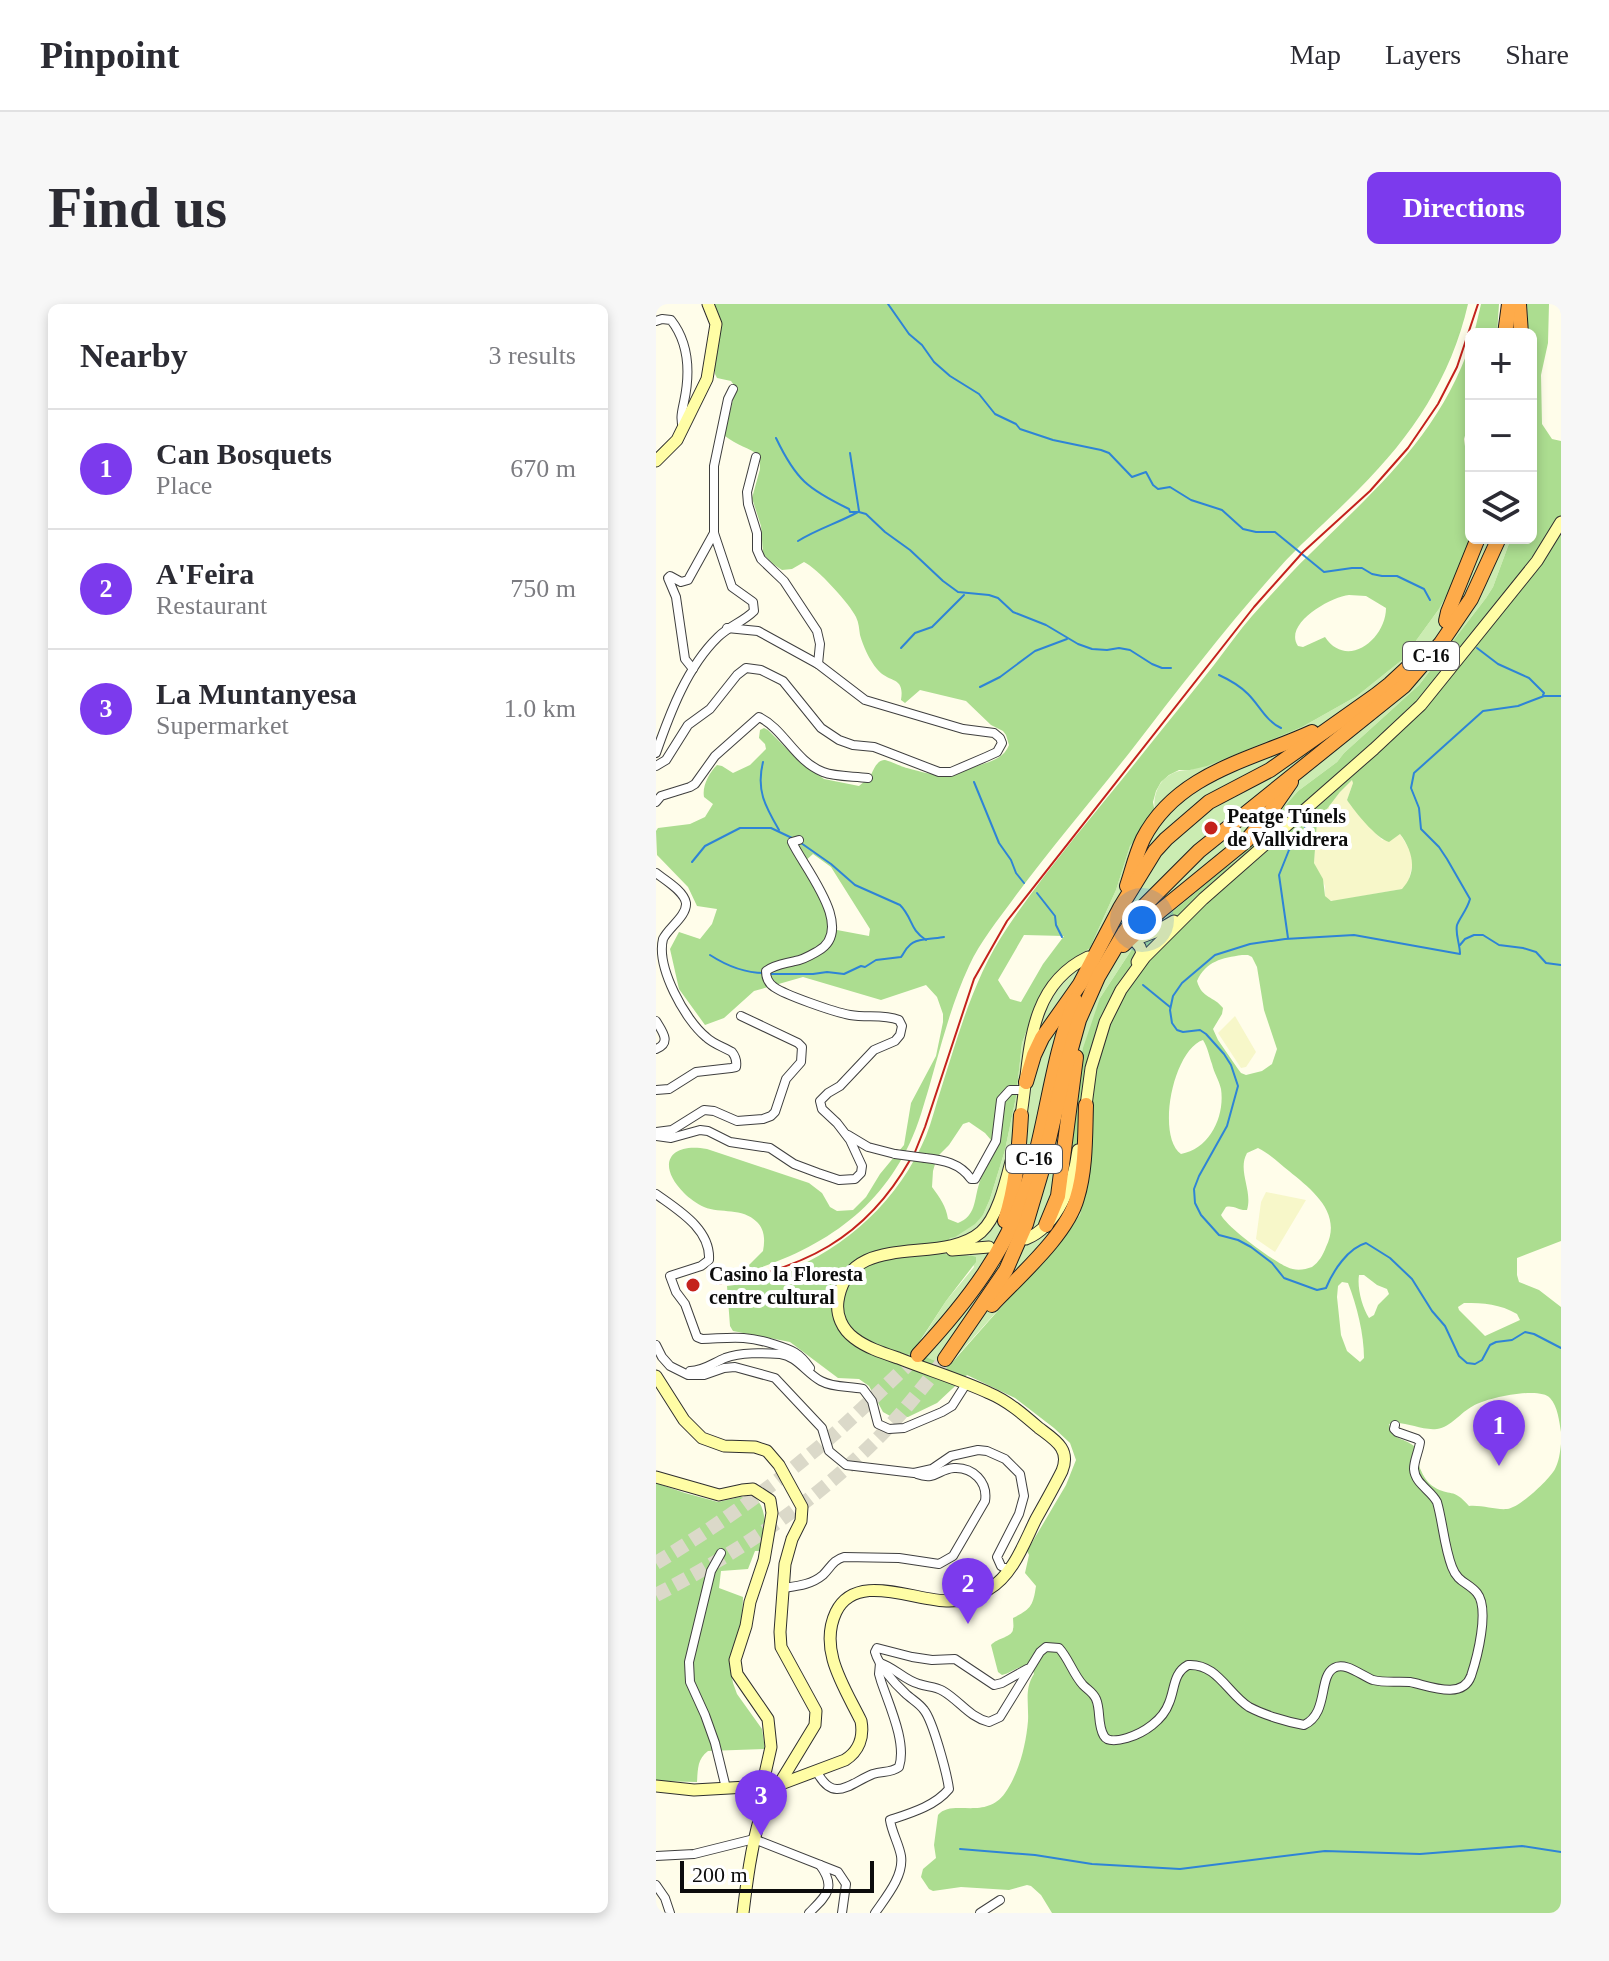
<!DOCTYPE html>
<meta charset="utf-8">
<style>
:root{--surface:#fff;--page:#f7f7f7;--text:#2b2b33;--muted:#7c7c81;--line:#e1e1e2;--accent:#7c3aed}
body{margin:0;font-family:"Times New Roman",serif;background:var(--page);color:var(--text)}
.controls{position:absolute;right:24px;top:24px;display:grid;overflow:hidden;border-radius:12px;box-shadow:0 4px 12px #0003}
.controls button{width:72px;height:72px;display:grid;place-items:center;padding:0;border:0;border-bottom:2px solid var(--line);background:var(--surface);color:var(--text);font:40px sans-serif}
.scale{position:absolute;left:24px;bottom:20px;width:194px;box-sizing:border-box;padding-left:8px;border:4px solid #0c0c0c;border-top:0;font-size:22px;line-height:28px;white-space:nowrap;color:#0c0c0c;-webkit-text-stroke:6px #fff;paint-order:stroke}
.you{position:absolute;left:486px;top:616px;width:28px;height:28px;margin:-20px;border:6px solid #fff;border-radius:50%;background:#1a73e8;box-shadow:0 0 0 12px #1a73e833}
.badge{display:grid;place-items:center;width:52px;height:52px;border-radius:50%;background:var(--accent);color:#fff;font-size:26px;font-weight:700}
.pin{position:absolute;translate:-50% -66px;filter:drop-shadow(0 2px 4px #0008)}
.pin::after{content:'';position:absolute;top:42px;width:28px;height:24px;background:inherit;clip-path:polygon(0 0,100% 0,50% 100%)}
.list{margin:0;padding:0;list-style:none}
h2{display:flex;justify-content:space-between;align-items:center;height:104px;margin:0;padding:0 32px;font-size:34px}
h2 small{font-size:26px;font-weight:400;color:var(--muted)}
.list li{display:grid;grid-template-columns:52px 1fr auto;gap:24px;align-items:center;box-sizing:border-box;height:120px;padding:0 32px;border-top:2px solid var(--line)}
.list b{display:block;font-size:30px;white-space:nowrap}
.list p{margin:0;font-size:26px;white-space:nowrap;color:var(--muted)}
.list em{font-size:26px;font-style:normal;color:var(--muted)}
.icon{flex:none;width:44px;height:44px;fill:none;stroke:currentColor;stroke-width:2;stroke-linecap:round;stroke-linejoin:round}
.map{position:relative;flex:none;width:905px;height:1609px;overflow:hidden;border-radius:12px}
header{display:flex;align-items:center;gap:48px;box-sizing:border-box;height:112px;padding:0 40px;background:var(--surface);border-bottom:2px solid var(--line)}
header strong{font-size:38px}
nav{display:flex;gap:44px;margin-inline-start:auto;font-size:28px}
.intro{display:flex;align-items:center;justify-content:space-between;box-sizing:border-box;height:192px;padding:0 48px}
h1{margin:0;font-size:56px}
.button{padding:20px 36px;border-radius:12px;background:var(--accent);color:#fff;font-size:28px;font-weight:700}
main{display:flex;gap:48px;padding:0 48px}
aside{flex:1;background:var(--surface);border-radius:12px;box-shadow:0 4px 12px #0003}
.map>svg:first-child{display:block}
.farmland{fill:#f7f7c9}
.green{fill:#cbecb2}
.forest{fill:#acdd90;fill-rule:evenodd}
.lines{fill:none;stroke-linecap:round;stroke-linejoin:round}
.stream{stroke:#2e84d6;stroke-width:2}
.highway-tunnel{stroke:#dbd9c9;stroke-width:14;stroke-dasharray:14 7;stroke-linecap:butt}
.street-casing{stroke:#3f3f3f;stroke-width:10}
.secondary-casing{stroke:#2e2e2e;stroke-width:13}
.highway-casing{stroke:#1d1d1d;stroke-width:16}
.street{stroke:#fff;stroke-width:8}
.secondary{stroke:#fffda5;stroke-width:11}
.highway{stroke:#feab4a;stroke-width:14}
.rail{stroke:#c4221c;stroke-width:2}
.street-bridge-casing{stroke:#3f3f3f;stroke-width:10;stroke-linecap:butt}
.street-bridge{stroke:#fff;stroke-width:8}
.poi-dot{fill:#c4221c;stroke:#fff;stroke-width:3}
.labels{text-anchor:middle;stroke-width:8;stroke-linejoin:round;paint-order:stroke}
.shield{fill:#fff;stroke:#555;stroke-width:2}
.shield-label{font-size:18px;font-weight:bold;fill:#0c0c0c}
.poi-label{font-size:20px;font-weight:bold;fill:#0c0c0c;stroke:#fff;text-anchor:start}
</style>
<header>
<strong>Pinpoint</strong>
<nav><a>Map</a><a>Layers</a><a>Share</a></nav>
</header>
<div class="intro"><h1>Find us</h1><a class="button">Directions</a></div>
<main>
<aside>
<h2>Nearby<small>3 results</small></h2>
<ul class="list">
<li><span class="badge">1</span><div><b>Can Bosquets</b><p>Place</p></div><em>670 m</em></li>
<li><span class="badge">2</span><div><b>A'Feira</b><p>Restaurant</p></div><em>750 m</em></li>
<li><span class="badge">3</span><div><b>La Muntanyesa</b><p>Supermarket</p></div><em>1.0 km</em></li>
</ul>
</aside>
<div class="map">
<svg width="905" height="1609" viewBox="0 0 905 1609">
<rect width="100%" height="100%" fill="#fffdea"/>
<g class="farmland">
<path d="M697,475V479L691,496L696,503L726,536L744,530L755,548L757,557L752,580L746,585L678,597L672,596L669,592V582L658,559L661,518L684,488Z"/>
<path d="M579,712L600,748L590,763L585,764L562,729Z"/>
<path d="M610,888L650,896L619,948L600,935L605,898Z"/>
</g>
<path class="green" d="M815,228V234H855L837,283L830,294L763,381L688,449L681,458L642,487L582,555L569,564L516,608L476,645L444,694L430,882L424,911L401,940L292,1062L259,1049L260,1044L290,997L318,963L314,951L287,950L294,934L327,911L334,895L349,846L360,793L366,739L386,688L404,665L434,644L460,586L474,542L499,509C495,485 509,465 534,466L646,423L701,392L746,356L783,305L812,253Z"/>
<g class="forest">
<path d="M55,0H812C795,74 756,132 703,185C677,212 648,236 623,264C570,323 522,386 474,448C435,497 395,544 358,594C342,616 324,638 313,662C291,709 281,760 265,810C237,898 173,943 88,969L90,964L107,947C109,937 109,926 101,918C86,903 65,910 48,903C41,900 33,894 28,889C0,861 13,838 51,845L153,879L166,889L174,903L181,907L197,906L210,893L224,870L248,841L255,799L280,752L287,718V710L281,693L270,681L225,696L147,673L98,687L68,714L49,721L23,685L14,645L23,628L44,635L56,620L61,605L41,602L32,583L1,551L0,527L2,524L34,520L49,513L57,500L48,493C46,482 53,469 61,461L66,462L77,469L94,461L110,445L109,440L103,434L104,426L108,424L112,426L145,459L168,475L203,482C204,481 212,475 213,474C217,469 219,457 228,456C232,456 246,463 251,464C285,474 291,472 324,461C336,457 348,454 353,441L350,431L347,427L335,421L310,397L264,386L249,399L245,396C249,371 233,380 221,365C214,357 207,342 204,331C203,325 203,319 200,313C194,300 161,264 148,258L136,265L126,266L117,260L107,250L105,222L96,194L104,165V152C94,144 80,141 69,132V127L80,84L75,77L61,74L59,70V41ZM157,550L175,563L214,625L213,632L181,626L178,608L148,558Z"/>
<path d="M825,0H843L841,30H818Z"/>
<path d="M871,0H893L892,39L885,71L886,120L896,135L905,137V937L861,954V971L863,978L883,986L905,1003V1128C903,1117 902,1103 894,1094C884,1082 830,1094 817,1102C805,1108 795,1123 781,1125C765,1127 748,1116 733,1120C738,1138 745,1132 758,1142C760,1155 766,1176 778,1183C794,1193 797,1183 813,1202C827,1201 839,1206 851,1205C863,1204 893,1176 899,1165C903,1157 904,1149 905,1140V1609H396L385,1591L375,1582L371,1581L353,1586L305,1583L277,1587L273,1585L265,1573L267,1565L280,1554L278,1541L282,1511C296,1494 329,1517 349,1489C363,1469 370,1441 372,1417C373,1400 368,1385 378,1370L376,1363C362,1360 359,1368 346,1371L342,1368L335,1341C341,1334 357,1333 357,1325C358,1322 357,1318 357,1314C375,1305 377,1302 380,1282L369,1269L373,1251L371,1247L410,1181L420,1156L414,1139L398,1124L359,1094L311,1071L281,1099L252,1113H236L227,1108L213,1082L203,1075L182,1074L134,1038L77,1027L74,1022L71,982C158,972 236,913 270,832C276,817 280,800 285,785C303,729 318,673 351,624C392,563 442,506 488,448C511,419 535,390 558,361C571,344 583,327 596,312C616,290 635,268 656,248C722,183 784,130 815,38V112L808,135L815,186V228L812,253L783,305L746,356L701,392L646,423L551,462L534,466H523L513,471L505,478L500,487L497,498L499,509L474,542L460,586L434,644L404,665L385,689L366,739L360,793L349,846L334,895L327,911L319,920L299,933L294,934L287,949C297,953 309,949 320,953V958L290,997L260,1043L259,1049L293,1062L401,940L424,911L430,882L412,859L427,744L444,694L476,645L516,608L569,564L582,555L642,487L681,458L688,449L763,381L830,294L837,283L855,234H875V30H872ZM693,291L710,292L730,304C730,335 691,366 669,333L647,343L642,342C627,320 674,293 693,291ZM696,476L697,479L691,496C699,508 720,534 733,538L744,530C757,547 762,568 746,585L675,597L669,592L667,575L658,559L661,518L684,488ZM368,631L408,632L387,660L365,698L354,695L342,676ZM586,651H592L596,653L601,663L608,706L621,745L616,760L606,767L590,771L585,769L582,765L562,736L557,725L566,710L567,704C558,692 546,695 541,677C550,657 566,654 586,651ZM547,736C552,744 553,752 556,760C558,769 563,776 565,785C569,812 554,845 525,850C500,832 517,746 547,736ZM313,818L329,829L341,843C335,854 327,867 323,880C318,896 320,912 302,919L292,915C290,902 284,894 276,883L277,867L281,853L293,841L307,820ZM602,844C614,850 623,859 633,867C656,886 687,909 670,943C667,951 663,958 656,963C648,966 639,967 631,963C617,957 572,924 565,911L570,903C578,901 583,907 591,906C597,886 581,867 591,849ZM703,971H708L721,981L731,985L733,990L722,1001L718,1011L713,1014C706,1003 701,984 703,971ZM686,978L692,979C701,1002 708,1030 708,1054L704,1058L691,1047L685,1031L681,993L682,982ZM808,999C828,999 844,1000 861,1010L864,1016L829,1032L803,1006L802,1003Z"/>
<path d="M0,1179L29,1189L62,1198L84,1193L100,1194C113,1209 108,1228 105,1247H99L92,1265L65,1267L63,1284L87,1293L86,1321L77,1347L74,1363L77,1379L81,1390L106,1425L109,1445L52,1447C41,1455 42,1466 41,1478L0,1477Z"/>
</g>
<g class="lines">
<g class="stream">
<path d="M232,0L253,30L266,41L278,58L294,72L323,90L339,110L360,120L364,125L397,136L445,146L453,149L476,173L490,168L497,181L502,185L514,183L535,196L566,206L587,225L600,228H619L668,268L696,264H706L716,270L726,272H741L768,285L774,296"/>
<path d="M120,134C140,176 152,185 193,205L194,208H203L210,210L229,228L254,246L287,277L302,288L333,291L342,294L357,308L390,321L422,340L436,345L451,346L463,344L474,346L496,360L506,364H515"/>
<path d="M194,149L203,207"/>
<path d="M142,237C161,225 182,219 202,208"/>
<path d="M245,344L259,329L276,323L308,291"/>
<path d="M821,344L842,360L873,374L888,389L887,391"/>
<path d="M563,371C574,376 584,382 592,390C604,402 609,416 625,424"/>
<path d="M324,383L344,373L379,347L411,335"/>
<path d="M905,392H888L862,402L827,407L758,469L755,484L763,504L765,525L783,543L791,555L814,595C811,606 804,613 801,621C799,630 804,640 804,650L698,631L629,635L594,640L559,651L526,679L517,692L514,706L516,719L521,726L527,728L544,726L550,730L568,750L575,761L582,782L571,822L543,872L538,885L539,899L545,911L563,931L582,936L595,943L616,959L628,974L661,986L670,984C677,967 692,944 710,939L734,954L756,975L776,1007L789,1022L803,1052L811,1059L819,1060L826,1056L834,1041L840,1038L856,1036L869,1028L878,1030L905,1044"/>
<path d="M107,458C100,486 109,502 123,526"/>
<path d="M318,478L343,539L355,556L360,569L368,579"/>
<path d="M145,539L175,560L199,581L244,601C257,614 253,625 270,636"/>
<path d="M36,558L49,542L84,524H115L136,534"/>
<path d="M381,589L399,612L400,621L406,633"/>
<path d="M632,634L623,571L633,546L637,543L650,529L649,523"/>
<path d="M804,641L809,635L818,631H827L843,641L867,644L880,648L890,659L905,661"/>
<path d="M54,651C71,662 88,669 108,669"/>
<path d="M115,670H157L171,668L188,670L205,662L209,663L220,656L245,653C248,650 249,645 253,642C259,634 279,635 288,633"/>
<path d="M487,681L514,703"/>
<path d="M304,1545L379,1551L436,1560L524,1565L669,1547L764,1550L866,1542L905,1548"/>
</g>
<g class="highway-tunnel">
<path d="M0,1259C51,1228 101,1194 147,1156C188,1124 224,1087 261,1052"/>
<path d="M0,1291C79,1250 153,1202 217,1139C243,1114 266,1084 289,1055"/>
</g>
<defs>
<g id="street">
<path d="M0,17L6,15L15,16C33,39 34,70 28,98C26,108 24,114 27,124"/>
<path d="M100,153L91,188L92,200L101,229V246L105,255L128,277L161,327L164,340L162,360"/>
<path d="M37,365L29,355L20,293L12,274L14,272L25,278L32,276L58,229"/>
<path d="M0,449C14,409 31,363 62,333C73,322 87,318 98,307L97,298L76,283L58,229V162L72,95L77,85"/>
<path d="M0,462L10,456L32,421L54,405L81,371L90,364L105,366L127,377L165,424L183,436L197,441L218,443L283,468H295L330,453L341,448L346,439L344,434L338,429L307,425L209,396L162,360L102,327L71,324"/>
<path d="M0,498L5,492L34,483L39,480L59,452L103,413C128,425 139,457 167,468C180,473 198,472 212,474"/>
<path d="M0,569C9,576 28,587 30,599C31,612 12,624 7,635C0,663 29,716 50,733C57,740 68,743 76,748C80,753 81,757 80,763L75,764L40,768L13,785L0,786"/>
<path d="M0,717C6,727 16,739 0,745"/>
<path d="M0,828L16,826L48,806L58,807L81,817L107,815L115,812L119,808L130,775L145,758L146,743L142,739L85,712"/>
<path d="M192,831L212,843L239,850"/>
<path d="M0,832L15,834L44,826L52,827L74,838L114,844L138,860L162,869L183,876L199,875L205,869L206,862L194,836L181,819L166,805L164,797L172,789L184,782L218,746L239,737L244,731L246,722L243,716C227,710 211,714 194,711C178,708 129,691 118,683C112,679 110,673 110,667C120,660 128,660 139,657C147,656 155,651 162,647C201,625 148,564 136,538L143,536"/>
<path d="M269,854C287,856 304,859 315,875H319L340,837L345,796L354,786H369"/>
<path d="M0,890C22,906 55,925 53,956L45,962L14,972L20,988L29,1000L41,1033L46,1035C76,1034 88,1031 117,1040C136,1046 143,1048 154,1064"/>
<path d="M0,1041L6,1053L14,1062L32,1071H48L68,1064L79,1063L119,1074L166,1124L173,1147L190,1161L258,1169L276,1165L295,1152L322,1146L331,1147L349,1155L364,1170L368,1192L363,1210L341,1253L345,1262L353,1266"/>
<path d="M34,1067C47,1067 57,1059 69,1054C85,1048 106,1049 124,1050C141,1052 150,1069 165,1077C178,1084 193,1082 207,1085L216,1097L222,1120L233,1125L248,1124L286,1108L296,1102L310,1080"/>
<path d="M65,1249L55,1267L33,1358L34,1378L49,1411L59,1439L70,1484"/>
<path d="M127,1284C141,1282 155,1281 167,1271C175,1263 177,1256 188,1253L243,1254L283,1260L297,1252L329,1197C332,1178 317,1163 298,1164C282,1165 280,1177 261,1170"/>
<path d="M224,1359C238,1363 248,1376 263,1380C271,1383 279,1382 287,1387C304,1397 313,1413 333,1418L344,1413L384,1348L390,1343L403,1344C413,1355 417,1370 427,1381C432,1386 437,1388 440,1395C445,1406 441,1421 448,1432C452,1439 464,1436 471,1434C488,1429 507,1416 513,1399C519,1385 517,1369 532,1361C561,1359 572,1390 593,1403C608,1411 631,1418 648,1421C673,1409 662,1373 678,1364C689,1357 706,1372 717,1376C729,1379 742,1377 754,1378C771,1381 806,1397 815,1372C821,1354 834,1305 821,1289C812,1278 802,1279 796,1263C788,1242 787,1219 781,1198C775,1186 759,1180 758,1165C758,1156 763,1147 764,1138L761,1135L741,1128L738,1125L739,1121"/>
<path d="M161,1468C178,1500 194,1479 217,1470C227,1467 235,1469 243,1463C251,1439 233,1401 225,1377L223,1370L224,1359"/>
<path d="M0,1552L38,1550L98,1535L182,1568L190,1580L186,1609"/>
<path d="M0,1581L9,1594L14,1609"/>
<path d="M153,1609C170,1592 181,1584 164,1561"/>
<path d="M219,1609C230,1593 248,1572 245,1552C243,1540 236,1529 234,1516C255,1509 279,1502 293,1485C291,1470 277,1417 268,1406C263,1399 255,1395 249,1389C238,1379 223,1362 219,1348L221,1344L256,1353L276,1356L299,1355L338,1381L346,1379L371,1365"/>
<path d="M324,1609L344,1596"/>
</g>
<g id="secondary">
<path d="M0,157L21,136L51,75L60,20L52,0"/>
<path d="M481,658L486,649L484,643L478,636L499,628L518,617"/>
<path d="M429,809L435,764L449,718L465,686L489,653L547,595L718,445L765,401L881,257L905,218"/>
<path d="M364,817C375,758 367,684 432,653"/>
<path d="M370,935C402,922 418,878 422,846"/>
<path d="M296,946L333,943"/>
<path d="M0,1072L28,1116L46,1134L68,1142L99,1143L111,1147L123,1161L146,1203L145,1217L136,1235L129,1260L124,1328L125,1343L160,1407L159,1421L122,1482"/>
<path d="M0,1173L63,1191L86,1186L97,1185L114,1196L116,1209L108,1256L94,1298L90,1322L79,1356L81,1370L112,1415L115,1443L104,1492L107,1504"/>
<path d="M0,1482L38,1486L91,1483H117L189,1456C203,1447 208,1433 205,1417C189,1384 162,1346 180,1308C200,1267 258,1297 293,1297C307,1297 321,1293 333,1285C357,1271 368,1239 380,1215C389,1199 398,1183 406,1167C415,1145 399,1136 383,1124C368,1111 352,1097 333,1089C305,1076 272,1066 242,1054C227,1049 211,1044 198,1034C186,1025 180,1011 182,997C193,924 285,963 325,928C343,912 351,872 357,850"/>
<path d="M87,1609C91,1576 95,1545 104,1513C107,1502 115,1494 117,1483"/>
</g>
<g id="highway">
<path d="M863,0L865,30"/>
<path d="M849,30L853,0"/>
<path d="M790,317L792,308L822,234"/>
<path d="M471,582C476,567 480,550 487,535C521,469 595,456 656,428"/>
<path d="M467,641L504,607L591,536L612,511L635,478"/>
<path d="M370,778L378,751L386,734L424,680L464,604L499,547L510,535L553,498L614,466L720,391L734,380L760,356"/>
<path d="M349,917C360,883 363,847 365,811"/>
<path d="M390,921L402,892L420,753"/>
<path d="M336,1001C362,973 411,931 421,894C430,865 429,831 430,801"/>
<path d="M262,1051C311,998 352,946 373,876C391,816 396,754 419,696"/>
<path d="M289,1055L350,966L370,920L386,866L408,770L423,716L442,673L468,629L488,602L543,547L748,382L785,339L815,295L843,234"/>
</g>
</defs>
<use href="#street" class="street-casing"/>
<use href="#secondary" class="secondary-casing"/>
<use href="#highway" class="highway-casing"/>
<use href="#street" class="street"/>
<use href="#secondary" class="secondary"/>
<use href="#highway" class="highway"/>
<g class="rail">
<path d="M259,848L269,823L318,675L351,617L598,303L647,248L714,187L752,144L782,100L801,63L822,0"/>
<path d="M61,980C147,965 209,935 254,856"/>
</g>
<defs>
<path id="street-bridge" d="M239,850L269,854"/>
</defs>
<use href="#street-bridge" class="street-bridge-casing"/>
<use href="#street-bridge" class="street-bridge"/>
</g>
<g class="poi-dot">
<circle cx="555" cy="524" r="8"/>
<circle cx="37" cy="981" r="8"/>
</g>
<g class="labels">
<g class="shield">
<rect x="747" y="338" width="56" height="28" rx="6"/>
<rect x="350" y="841" width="56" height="28" rx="6"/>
</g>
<g class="shield-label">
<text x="775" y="358">C-16</text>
<text x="378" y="861">C-16</text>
</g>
<g class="poi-label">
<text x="571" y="519">Peatge Túnels<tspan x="571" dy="23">de Vallvidrera</tspan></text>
<text x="53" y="977">Casino la Floresta<tspan x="53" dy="23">centre cultural</tspan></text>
</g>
</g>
</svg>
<div class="controls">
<button>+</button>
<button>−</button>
<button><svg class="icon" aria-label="layers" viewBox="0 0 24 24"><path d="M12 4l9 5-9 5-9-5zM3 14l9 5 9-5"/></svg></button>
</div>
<div class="scale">200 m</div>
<div class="you"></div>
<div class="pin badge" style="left:843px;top:1162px">1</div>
<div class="pin badge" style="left:312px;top:1320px">2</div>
<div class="pin badge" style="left:105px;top:1532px">3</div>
</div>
</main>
